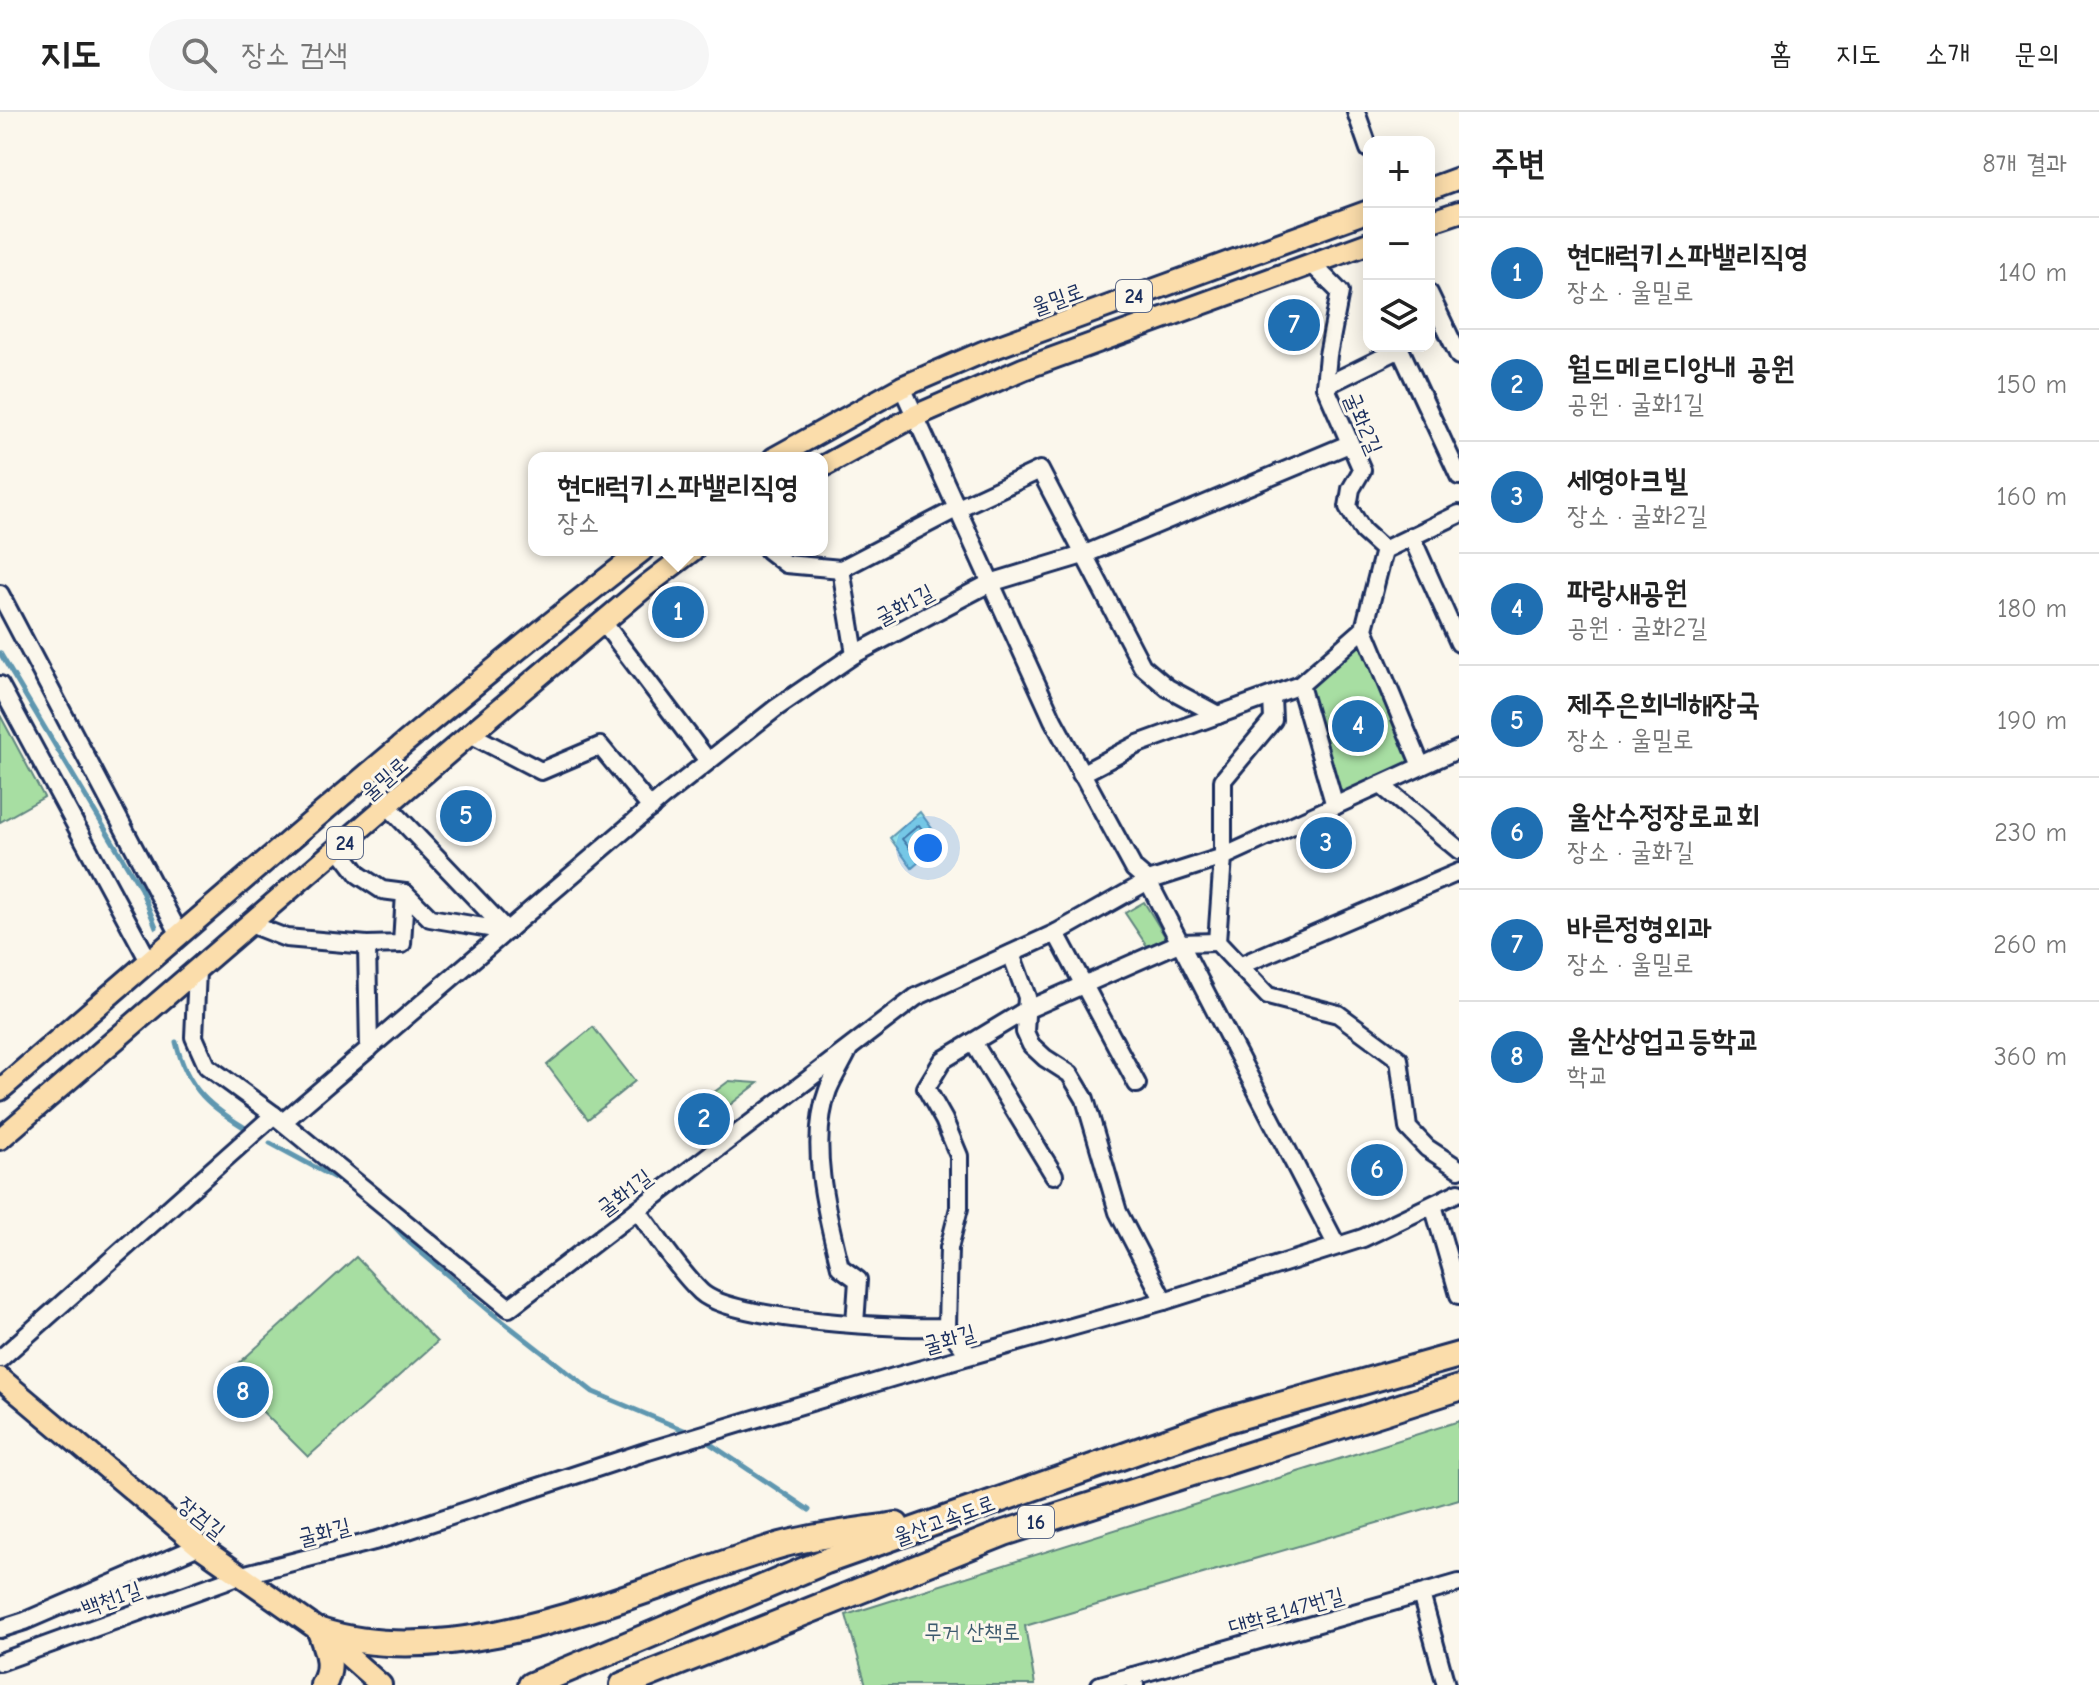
<!DOCTYPE html>
<html lang="ko">
<meta charset="utf-8">
<style>
:root{--surface:#fff;--page:#f6f6f6;--text:#222;--muted:#767676;--line:#e0e0e0;--accent:#1f6fb2}
body{margin:0;font-family:"Comic Neue","Poor Story",sans-serif;background:var(--page);color:var(--text)}
.controls{position:absolute;right:24px;top:24px;display:grid;overflow:hidden;border-radius:16px;box-shadow:0 4px 20px #0003}
.controls button{width:72px;height:72px;display:grid;place-items:center;padding:0;border:0;border-bottom:2px solid var(--line);background:var(--surface);color:var(--text);font:40px sans-serif}
.you{position:absolute;left:928px;top:736px;width:28px;height:28px;margin:-20px;border:6px solid #fff;border-radius:50%;background:#1a73e8;box-shadow:0 0 0 12px #1a73e833}
.badge{display:grid;place-items:center;width:52px;height:52px;border-radius:50%;background:var(--accent);color:#fff;font-size:26px;font-weight:700}
.pin{position:absolute;translate:-50% -50%;border:4px solid #fff;box-shadow:0 2px 8px #0006}
.popup{position:absolute;left:528px;top:340px;width:300px;height:104px;box-sizing:border-box;display:grid;place-content:center;border-radius:16px;background:var(--surface);filter:drop-shadow(0 2px 6px #0005);font-size:26px;white-space:nowrap;color:var(--muted)}
.popup b{font-size:30px;color:var(--text)}
.popup::after{content:'';position:absolute;left:50%;top:100%;margin-left:-16px;border:16px solid transparent;border-top-color:var(--surface)}
.list{margin:0;padding:0;list-style:none}
h2{display:flex;justify-content:space-between;align-items:center;height:104px;margin:0;padding:0 32px;font-size:34px}
h2 small{font-size:26px;font-weight:400;color:var(--muted)}
.list li{display:grid;grid-template-columns:52px 1fr auto;gap:24px;align-items:center;box-sizing:border-box;height:112px;padding:0 32px;border-top:2px solid var(--line)}
.list b{display:block;font-size:30px;white-space:nowrap}
.list p{margin:0;font-size:26px;white-space:nowrap;color:var(--muted)}
.list em{font-size:26px;font-style:normal;color:var(--muted)}
.icon{flex:none;width:44px;height:44px;fill:none;stroke:currentColor;stroke-width:2;stroke-linecap:round;stroke-linejoin:round}
.map{position:relative;flex:none;width:1459px;height:1573px;overflow:hidden}
header{display:flex;align-items:center;gap:48px;box-sizing:border-box;height:112px;padding:0 40px;background:var(--surface);border-bottom:2px solid var(--line)}
header strong{font-size:38px}
nav{display:flex;gap:44px;margin-inline-start:auto;font-size:28px}
.search{width:560px;height:72px;background:var(--page);display:flex;align-items:center;gap:20px;box-sizing:border-box;padding:0 28px;border-radius:44px;color:var(--muted);font-size:30px}
main{display:flex}
aside{flex:1;background:var(--surface)}
.map>svg:first-child{display:block}
.green{fill:#a7dea2;stroke:#618680;stroke-width:2}
.water{fill:#8ddde7;stroke:#5f97b0;stroke-width:2}
.lines{fill:none;stroke-linecap:round;stroke-linejoin:round}
.shore{stroke:#497595;stroke-width:2}
.stream{stroke:#5f97b0;stroke-width:5}
.minor-casing{stroke:#1b2f5e;stroke-width:22}
.major-casing{stroke:#1b2f5e;stroke-width:26}
.highway-casing{stroke:#1b2f5e;stroke-width:30}
.minor{stroke:#fbf7ec;stroke-width:16}
.major{stroke:#fbddab;stroke-width:20}
.highway{stroke:#fbddab;stroke-width:24}
.labels{text-anchor:middle;stroke-width:6;stroke-linejoin:round;paint-order:stroke}
.shield{fill:#fbf7ec;stroke:#5e6b89;stroke-width:2}
.shield-label{font-size:20px;font-weight:bold;fill:#1b2f5e}
.street-label{font-size:22px;fill:#1b2f5e;stroke:#fbf7ec}
.park-label{font-size:22px;fill:#3e5b6f;stroke:#fbf7ec}
</style>
<header>
<strong>지도</strong>
<div class="search"><svg class="icon" aria-label="search" viewBox="0 0 24 24"><circle cx="10" cy="10" r="6"/><path d="M15 15l6 6"/></svg>장소 검색</div>
<nav><a>홈</a><a>지도</a><a>소개</a><a>문의</a></nav>
</header>
<main>
<div class="map">
<svg width="1459" height="1573" viewBox="0 0 1459 1573">
<rect width="100%" height="100%" fill="#fbf7ec"/>
<filter id="ink" filterUnits="userSpaceOnUse"><feTurbulence type="fractalNoise" baseFrequency=".0125" numOctaves="2"/><feDisplacementMap in="SourceGraphic" scale="16" xChannelSelector="R" yChannelSelector="G"/><feConvolveMatrix kernelMatrix="1 2 1 2 8 2 1 2 1" color-interpolation-filters="sRGB"/></filter>
<g filter="url(#ink)">
<g class="green">
<path d="M1364,517L1421,654L1335,694L1300,573Z"/>
<path d="M0,603L44,685L0,710Z"/>
<path d="M1144,790L1166,826L1147,834L1125,801Z"/>
<path d="M593,915L635,969L588,1007L547,953Z"/>
<path d="M729,969L758,971L695,1020L697,993Z"/>
<path d="M356,1145L437,1230L308,1345L226,1263Z"/>
<path d="M1459,1309V1387L1025,1514L1035,1573H866L846,1503Z"/>
</g>
<path class="water" d="M920,700L942,730L912,756L890,726Z"/>
<g class="lines">
<path class="shore" d="M919,713L930,729L914,742L902,727Z"/>
<g class="stream">
<path d="M0,541L141,777L156,815"/>
<path d="M176,930C187,978 211,996 252,1020"/>
<path d="M270,1031L348,1073"/>
<path d="M380,1099L410,1131L492,1201L593,1280L691,1321"/>
<path d="M703,1327L809,1398"/>
</g>
<defs>
<g id="minor">
<path d="M1356,0L1369,37"/>
<path d="M1311,151L1340,180L1328,243L1325,274L1362,358L1351,377L1348,395L1363,419L1384,438L1364,517L1421,654"/>
<path d="M1429,181L1459,244"/>
<path d="M1325,274L1400,237L1459,364"/>
<path d="M902,275L1053,608L1134,757L1148,769L1337,1134"/>
<path d="M1411,424L1459,531"/>
<path d="M768,438L786,452L841,457"/>
<path d="M1384,438L1459,402"/>
<path d="M0,482L180,823"/>
<path d="M603,510L708,649"/>
<path d="M855,542L841,457L956,397L1040,358L1142,554L1168,576L1218,603"/>
<path d="M0,573L149,849"/>
<path d="M1300,573L1335,694"/>
<path d="M1272,585L1273,608L1223,668V745L1217,830L1268,884L1338,902L1399,947L1408,1016L1427,1036L1459,1057"/>
<path d="M470,622L541,659L600,634L651,696"/>
<path d="M1081,662L1138,632L1300,573L1364,517"/>
<path d="M1381,673L1459,738"/>
<path d="M388,694L507,819"/>
<path d="M339,737L359,763L382,778L405,781L430,806L507,819"/>
<path d="M250,812L286,826L367,833L369,937"/>
<path d="M1056,821L1137,972"/>
<path d="M367,833L402,832L405,781"/>
<path d="M1011,842L1027,885L1025,920L1031,933L1045,946L1070,962L1085,987L1118,1100L1164,1189"/>
<path d="M1239,854L1459,760"/>
<path d="M197,859L194,925L207,954L274,1003L509,1196L916,885L1056,821L1148,769L1223,745L1459,637"/>
<path d="M973,930L1054,1063"/>
<path d="M848,939C842,952 833,965 828,978C808,1030 827,1103 840,1155L858,1168L855,1212"/>
<path d="M283,1010L663,685L776,596L855,542L990,471L1083,443L1349,332"/>
<path d="M1433,1093L1459,1183"/>
<path d="M637,1098C657,1124 677,1157 701,1180C732,1209 901,1217 947,1215"/>
<path d="M969,1243L947,1215L949,1136L959,1096V1044L944,1008L926,976L943,948L1026,898L1179,831L1217,830"/>
<path d="M0,1247L274,1003"/>
<path d="M1421,1482L1446,1573"/>
<path d="M0,1517L25,1509L199,1434"/>
<path d="M0,1550L238,1464L378,1428L648,1339L894,1265L1164,1189L1363,1126L1459,1080"/>
<path d="M1100,1573L1133,1564"/>
<path d="M1135,1573L1133,1564L1459,1471"/>
</g>
<g id="major">
<path d="M1429,77L1459,66"/>
<path d="M1429,110L1459,100"/>
<path d="M774,346L902,275L983,240L1369,99"/>
<path d="M822,355L915,304L1023,257L1369,131"/>
<path d="M0,978C212,795 422,610 643,438"/>
<path d="M0,1027L470,622L647,473L693,438"/>
<path d="M0,1266L199,1434L320,1519L381,1573"/>
</g>
<g id="highway">
<path d="M320,1519C463,1565 644,1473 781,1433C818,1423 858,1419 896,1413"/>
<path d="M320,1519C327,1538 334,1555 323,1573"/>
<path d="M531,1573L826,1449L962,1401L1220,1310L1459,1243"/>
<path d="M623,1573L1004,1421L1459,1276"/>
</g>
</defs>
<use href="#minor" class="minor-casing"/>
<use href="#major" class="major-casing"/>
<use href="#highway" class="highway-casing"/>
<use href="#minor" class="minor"/>
<use href="#major" class="major"/>
<use href="#highway" class="highway"/>
</g>
</g>
<g class="labels">
<g class="shield">
<rect x="1116" y="168" width="36" height="32" rx="6"/>
<rect x="327" y="715" width="36" height="32" rx="6"/>
<rect x="1018" y="1394" width="36" height="32" rx="6"/>
</g>
<g class="shield-label">
<text x="1134" y="191">24</text>
<text x="345" y="738">24</text>
<text x="1036" y="1417">16</text>
</g>
<g class="street-label">
<text transform="translate(1057 186) rotate(-20)" y="8">울밀로</text>
<text transform="translate(1364 311) rotate(67)" y="8">굴화2길</text>
<text transform="translate(904 492) rotate(-28)" y="8">굴화1길</text>
<text transform="translate(384 666) rotate(-41)" y="8">울밀로</text>
<text transform="translate(624 1080) rotate(-37)" y="8">굴화1길</text>
<text transform="translate(949 1226) rotate(-16)" y="8">굴화길</text>
<text transform="translate(202 1405) rotate(39)" y="8">장검길</text>
<text transform="translate(944 1407) rotate(-20)" y="8">울산고속도로</text>
<text transform="translate(324 1419) rotate(-14)" y="8">굴화길</text>
<text transform="translate(111 1486) rotate(-20)" y="8">백천1길</text>
<text transform="translate(1286 1498) rotate(-16)" y="8">대학로147번길</text>
</g>
<g class="park-label">
<text x="972" y="1527">무거 산책로</text>
</g>
</g>
</svg>
<div class="controls">
<button>+</button>
<button>−</button>
<button><svg class="icon" aria-label="layers" viewBox="0 0 24 24"><path d="M12 4l9 5-9 5-9-5zM3 14l9 5 9-5"/></svg></button>
</div>
<div class="you"></div>
<div class="pin badge" style="left:678px;top:500px">1</div>
<div class="popup"><b>현대럭키스파밸리직영</b>장소</div>
<div class="pin badge" style="left:704px;top:1007px">2</div>
<div class="pin badge" style="left:1326px;top:731px">3</div>
<div class="pin badge" style="left:1358px;top:614px">4</div>
<div class="pin badge" style="left:466px;top:704px">5</div>
<div class="pin badge" style="left:1377px;top:1058px">6</div>
<div class="pin badge" style="left:1294px;top:213px">7</div>
<div class="pin badge" style="left:243px;top:1280px">8</div>
</div>
<aside>
<h2>주변<small>8개 결과</small></h2>
<ul class="list">
<li><span class="badge">1</span><div><b>현대럭키스파밸리직영</b><p>장소 · 울밀로</p></div><em>140 m</em></li>
<li><span class="badge">2</span><div><b>월드메르디앙내 공원</b><p>공원 · 굴화1길</p></div><em>150 m</em></li>
<li><span class="badge">3</span><div><b>세영아크빌</b><p>장소 · 굴화2길</p></div><em>160 m</em></li>
<li><span class="badge">4</span><div><b>파랑새공원</b><p>공원 · 굴화2길</p></div><em>180 m</em></li>
<li><span class="badge">5</span><div><b>제주은희네해장국</b><p>장소 · 울밀로</p></div><em>190 m</em></li>
<li><span class="badge">6</span><div><b>울산수정장로교회</b><p>장소 · 굴화길</p></div><em>230 m</em></li>
<li><span class="badge">7</span><div><b>바른정형외과</b><p>장소 · 울밀로</p></div><em>260 m</em></li>
<li><span class="badge">8</span><div><b>울산상업고등학교</b><p>학교</p></div><em>360 m</em></li>
</ul>
</aside>
</main>
